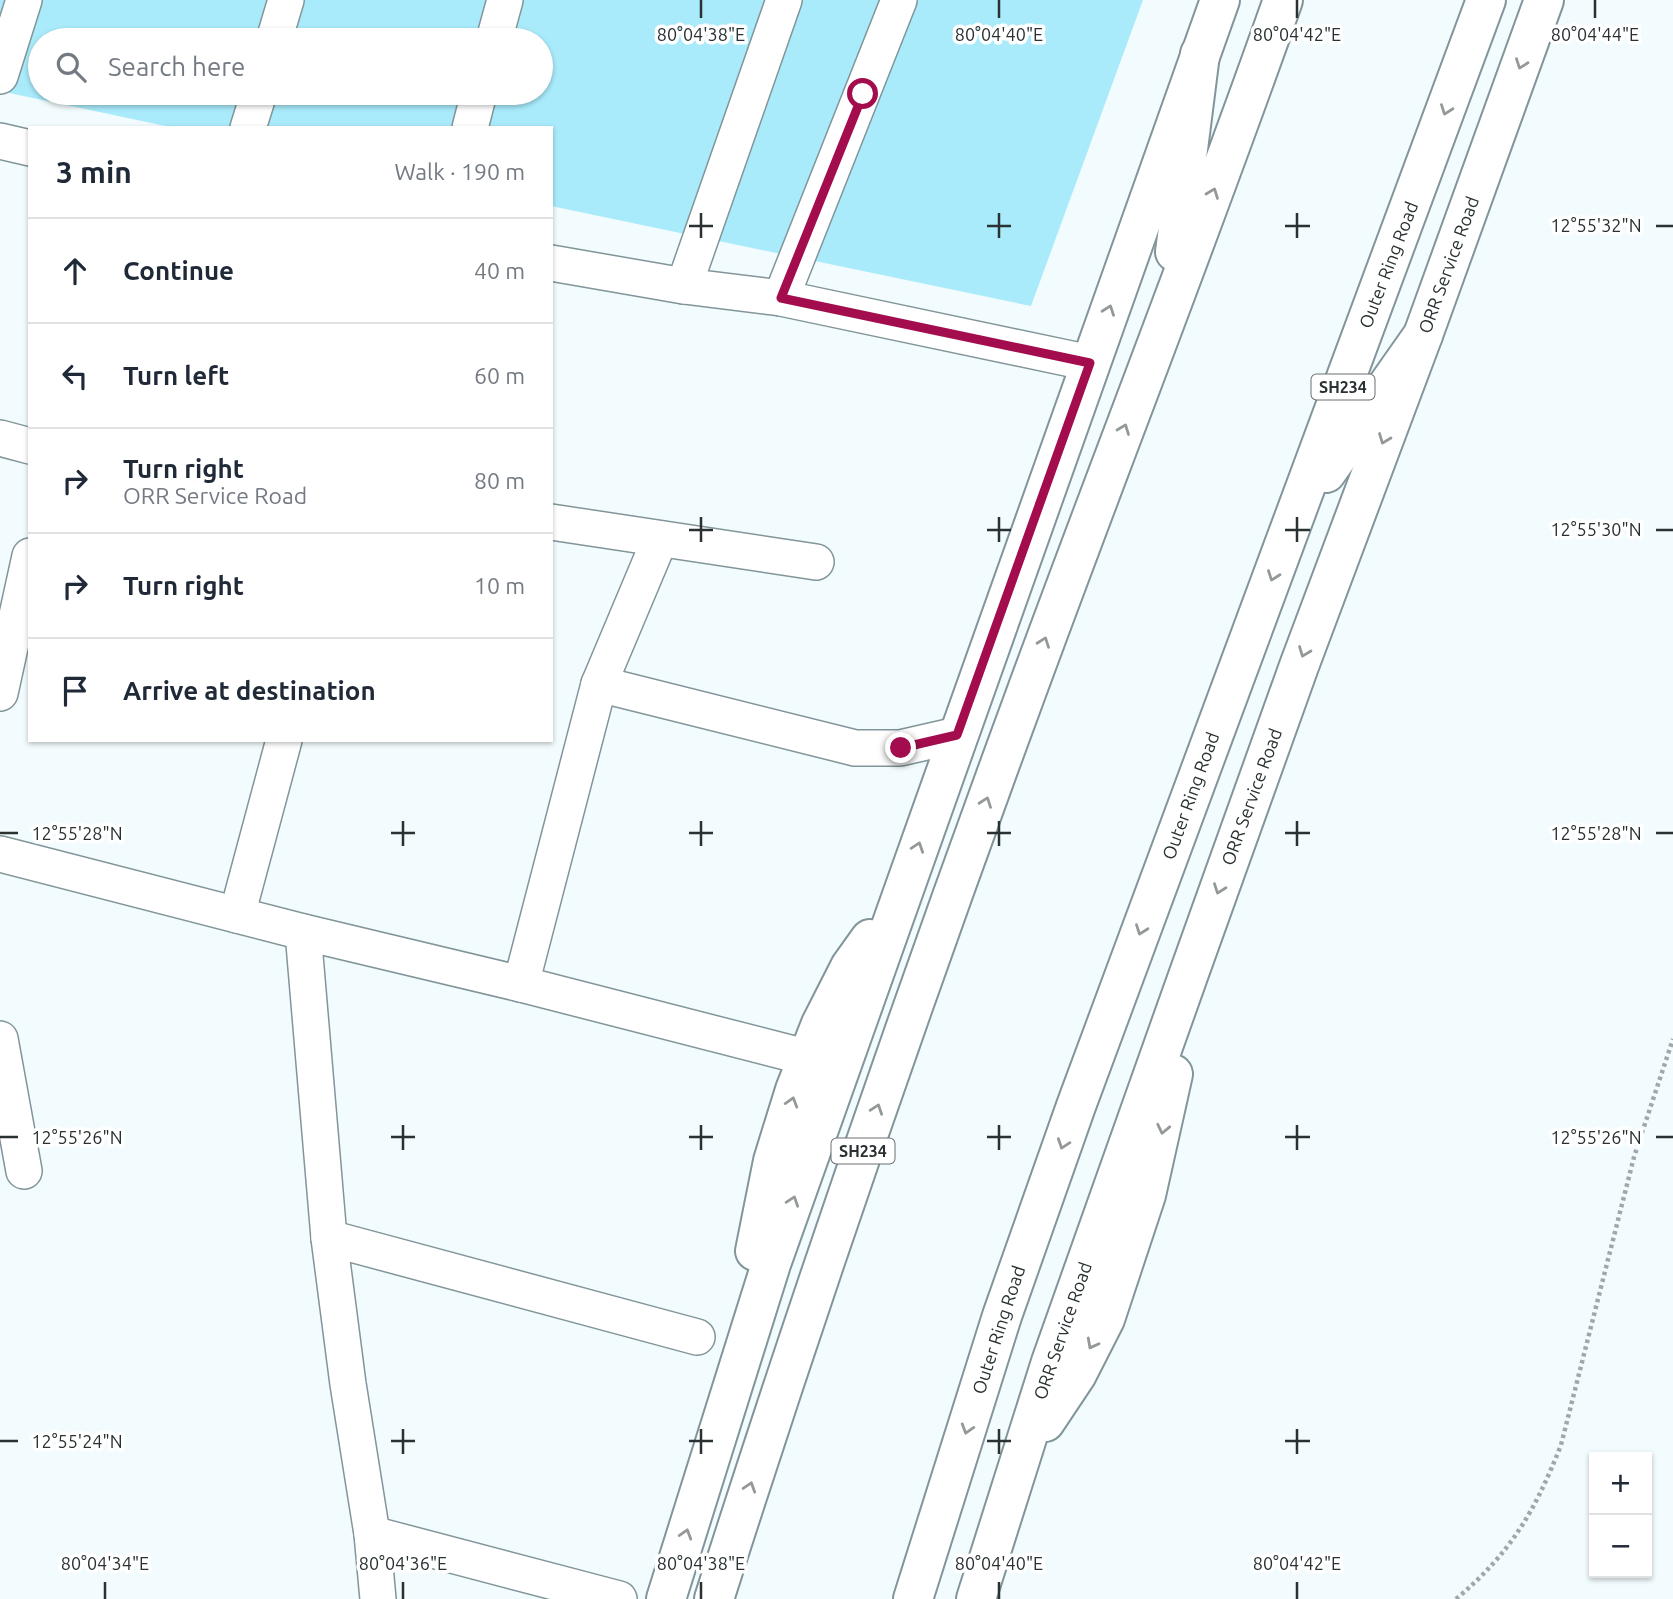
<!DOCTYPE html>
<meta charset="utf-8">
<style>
:root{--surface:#fff;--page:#f6f6f7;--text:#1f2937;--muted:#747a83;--line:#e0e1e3}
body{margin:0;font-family:Ubuntu,sans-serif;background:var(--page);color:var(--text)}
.controls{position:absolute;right:21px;bottom:21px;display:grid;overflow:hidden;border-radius:0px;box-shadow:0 2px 5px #0004}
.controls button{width:63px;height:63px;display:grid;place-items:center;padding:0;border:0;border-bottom:2px solid var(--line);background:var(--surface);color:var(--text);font:35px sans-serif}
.stop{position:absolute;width:21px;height:21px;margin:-16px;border:5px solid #a30d4d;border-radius:50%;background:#fff}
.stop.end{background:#a30d4d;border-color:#fff;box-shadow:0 2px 7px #0008}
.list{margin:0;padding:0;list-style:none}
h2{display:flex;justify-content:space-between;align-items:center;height:91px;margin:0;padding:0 28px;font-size:30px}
h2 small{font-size:23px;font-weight:400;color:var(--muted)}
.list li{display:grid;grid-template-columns:46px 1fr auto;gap:21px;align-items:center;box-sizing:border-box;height:105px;padding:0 28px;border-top:2px solid var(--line)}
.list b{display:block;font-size:26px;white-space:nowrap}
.list p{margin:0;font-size:23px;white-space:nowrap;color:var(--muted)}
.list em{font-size:23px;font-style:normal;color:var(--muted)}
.icon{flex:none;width:38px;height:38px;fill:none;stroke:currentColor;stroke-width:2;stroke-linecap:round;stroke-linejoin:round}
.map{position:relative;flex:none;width:1673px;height:1599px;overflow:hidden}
.search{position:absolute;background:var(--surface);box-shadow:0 2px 5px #0004;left:28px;top:28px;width:525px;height:77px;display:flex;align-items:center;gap:18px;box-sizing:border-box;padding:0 24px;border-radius:38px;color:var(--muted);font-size:26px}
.panel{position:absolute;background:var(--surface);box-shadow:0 2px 5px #0004;left:28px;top:126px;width:525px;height:616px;border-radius:0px}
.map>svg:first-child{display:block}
.green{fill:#a9ebfb;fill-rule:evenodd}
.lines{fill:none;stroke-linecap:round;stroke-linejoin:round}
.minor-casing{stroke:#81959a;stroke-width:38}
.primary-casing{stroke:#81959a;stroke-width:42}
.motorway-casing{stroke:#81959a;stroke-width:42}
.path{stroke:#9fa7a9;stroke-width:4.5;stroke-dasharray:3.5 3.5;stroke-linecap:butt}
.minor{stroke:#fff;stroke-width:35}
.primary{stroke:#fff;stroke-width:38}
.motorway{stroke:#fff;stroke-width:38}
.oneway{stroke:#949899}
.route{stroke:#a30d4d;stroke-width:9}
.ticks{fill:none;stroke:#293133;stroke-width:2.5}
.labels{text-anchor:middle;stroke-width:7;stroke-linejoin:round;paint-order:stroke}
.shield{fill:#fff;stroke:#696f70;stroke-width:2}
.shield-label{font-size:16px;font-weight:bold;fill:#293133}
.street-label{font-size:18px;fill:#293133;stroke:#fff}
.ticks-label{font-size:18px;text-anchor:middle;fill:#293133;stroke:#fff;stroke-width:7;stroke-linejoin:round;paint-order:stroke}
</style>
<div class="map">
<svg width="1673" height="1599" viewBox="0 0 1673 1599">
<rect width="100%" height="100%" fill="#f2fbfd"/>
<path class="green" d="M0,0H1143L1031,306L551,206V128H175L0,91ZM40,40H541V93H40Z"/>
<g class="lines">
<defs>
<g id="minor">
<path d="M274,40L286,0"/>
<path d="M494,40L505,0"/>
<path d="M0,76L24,0"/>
<path d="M248,128L259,93"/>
<path d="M470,128L479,93"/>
<path d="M0,141L30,148"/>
<path d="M551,263L684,286L781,298L1090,363"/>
<path d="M684,286L784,0"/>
<path d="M781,298L899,0"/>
<path d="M0,438L30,446"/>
<path d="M551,522L816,562"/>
<path d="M599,684L855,748H900L957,735"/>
<path d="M0,693L30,556"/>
<path d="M0,854L303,932L521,984L809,1058"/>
<path d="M237,915L284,740"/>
<path d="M303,932L329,1238L348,1384L372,1534L619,1599"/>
<path d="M521,984L599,684L660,539"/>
<path d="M0,1039L24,1171"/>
<path d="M329,1238L697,1337"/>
<path d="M372,1534L378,1599"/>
</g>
<g id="primary">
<path d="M755,1251L773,1161L795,1090L821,1024L850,967L870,939"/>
<path d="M1045,1422L1077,1374L1105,1319L1146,1195L1173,1074"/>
<path d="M666,1599L771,1264L1220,0"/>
<path d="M976,1599L1051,1362L1188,976L1299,666L1423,335L1544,0"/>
</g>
<g id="motorway">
<path d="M1175,252L1200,54"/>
<path d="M1326,473L1423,335"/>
<path d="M714,1599C810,1298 913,1000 1022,704C1108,469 1200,236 1283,0"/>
<path d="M913,1599L1002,1316L1076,1106L1486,0"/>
</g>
</defs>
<use href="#minor" class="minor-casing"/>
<use href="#primary" class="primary-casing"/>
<use href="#motorway" class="motorway-casing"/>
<path class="path" d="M1456,1599C1511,1553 1535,1511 1561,1445L1634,1157L1673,1039"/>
<use href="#minor" class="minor"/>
<use href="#primary" class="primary"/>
<use href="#motorway" class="motorway"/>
</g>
<defs><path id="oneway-chevron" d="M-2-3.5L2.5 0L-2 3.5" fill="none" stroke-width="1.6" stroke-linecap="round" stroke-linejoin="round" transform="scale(1.75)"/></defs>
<g class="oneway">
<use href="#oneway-chevron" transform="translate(1521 64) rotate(110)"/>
<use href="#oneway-chevron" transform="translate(1446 110) rotate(110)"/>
<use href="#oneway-chevron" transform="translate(1213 193) rotate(-69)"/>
<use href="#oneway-chevron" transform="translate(1109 310) rotate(-70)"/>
<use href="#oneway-chevron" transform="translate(1124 429) rotate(-69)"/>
<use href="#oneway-chevron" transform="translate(1384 439) rotate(111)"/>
<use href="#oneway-chevron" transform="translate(1273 576) rotate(110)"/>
<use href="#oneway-chevron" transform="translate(1044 642) rotate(-70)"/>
<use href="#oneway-chevron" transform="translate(1304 652) rotate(111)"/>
<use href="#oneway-chevron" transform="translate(986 802) rotate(-70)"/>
<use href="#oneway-chevron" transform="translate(918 847) rotate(-71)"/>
<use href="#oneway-chevron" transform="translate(1219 889) rotate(110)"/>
<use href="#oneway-chevron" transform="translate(1141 930) rotate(110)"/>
<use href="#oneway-chevron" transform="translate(792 1102) rotate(-73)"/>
<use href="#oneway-chevron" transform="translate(877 1109) rotate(-71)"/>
<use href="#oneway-chevron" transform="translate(1163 1129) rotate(102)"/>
<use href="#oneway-chevron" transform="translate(1063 1144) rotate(109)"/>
<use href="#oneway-chevron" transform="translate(793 1201) rotate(-71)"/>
<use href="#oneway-chevron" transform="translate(1092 1344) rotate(118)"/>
<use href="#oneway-chevron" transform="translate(967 1429) rotate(107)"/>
<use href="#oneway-chevron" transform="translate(750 1487) rotate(-72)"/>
<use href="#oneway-chevron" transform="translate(686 1534) rotate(-73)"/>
</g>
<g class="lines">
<path class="route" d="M863,94L781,298L1090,363L957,735L901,748"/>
</g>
<path class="ticks" d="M701,0V18M999,0V18M1297,0V18M1595,0V18M701,213V238M999,213V238M1297,213V238M689,226H713M987,226H1011M1285,226H1310M1656,226H1673M701,517V542M999,517V542M1297,517V542M689,530H713M987,530H1011M1285,530H1310M1656,530H1673M403,821V846M701,821V846M999,821V846M1297,821V846M0,833H18M391,833H415M689,833H713M987,833H1011M1285,833H1310M1656,833H1673M403,1125V1150M701,1125V1150M999,1125V1150M1297,1125V1150M0,1137H18M391,1137H415M689,1137H713M987,1137H1011M1285,1137H1310M1656,1137H1673M403,1429V1454M701,1429V1454M999,1429V1454M1297,1429V1454M0,1441H18M391,1441H415M689,1441H713M987,1441H1011M1285,1441H1310M105,1582V1599M403,1582V1599M701,1582V1599M999,1582V1599M1297,1582V1599"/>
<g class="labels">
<g class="shield">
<rect x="1311.5" y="374.5" width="63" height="25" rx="5"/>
<rect x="831.5" y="1138.5" width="63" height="25" rx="5"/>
</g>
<g class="shield-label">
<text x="1343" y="393">SH234</text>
<text x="863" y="1157">SH234</text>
</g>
<g class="street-label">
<text transform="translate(1389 265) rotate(-69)" y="6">Outer Ring Road</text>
<text transform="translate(1449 265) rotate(-70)" y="6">ORR Service Road</text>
<text transform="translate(1191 796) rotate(-70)" y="6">Outer Ring Road</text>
<text transform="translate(1252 797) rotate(-70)" y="6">ORR Service Road</text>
<text transform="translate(999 1330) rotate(-72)" y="6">Outer Ring Road</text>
<text transform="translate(1063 1331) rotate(-71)" y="6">ORR Service Road</text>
</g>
</g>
<g class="ticks-label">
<text x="701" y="41">80°04'38"E</text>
<text x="999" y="41">80°04'40"E</text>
<text x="1297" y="41">80°04'42"E</text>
<text x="1595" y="41">80°04'44"E</text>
<text x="1596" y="232">12°55'32"N</text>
<text x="1596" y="536">12°55'30"N</text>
<text x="77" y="840">12°55'28"N</text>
<text x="1596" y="840">12°55'28"N</text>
<text x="77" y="1144">12°55'26"N</text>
<text x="1596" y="1144">12°55'26"N</text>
<text x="77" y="1448">12°55'24"N</text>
<text x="105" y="1570">80°04'34"E</text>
<text x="403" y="1570">80°04'36"E</text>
<text x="701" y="1570">80°04'38"E</text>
<text x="999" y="1570">80°04'40"E</text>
<text x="1297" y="1570">80°04'42"E</text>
</g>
</svg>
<div class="controls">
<button>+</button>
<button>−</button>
</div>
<div class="stop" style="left:863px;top:94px"></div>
<div class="stop end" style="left:901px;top:748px"></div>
<div class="search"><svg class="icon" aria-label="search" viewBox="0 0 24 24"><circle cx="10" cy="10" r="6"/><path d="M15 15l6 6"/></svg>Search here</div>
<section class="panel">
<h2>3 min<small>Walk · 190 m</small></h2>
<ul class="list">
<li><svg class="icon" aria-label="ahead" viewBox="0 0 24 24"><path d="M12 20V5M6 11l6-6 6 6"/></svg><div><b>Continue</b></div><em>40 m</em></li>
<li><svg class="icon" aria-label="left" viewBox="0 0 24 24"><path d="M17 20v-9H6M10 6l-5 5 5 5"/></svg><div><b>Turn left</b></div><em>60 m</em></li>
<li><svg class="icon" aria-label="right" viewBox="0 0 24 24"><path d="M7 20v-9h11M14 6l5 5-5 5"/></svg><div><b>Turn right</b><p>ORR Service Road</p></div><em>80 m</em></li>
<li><svg class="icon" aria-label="right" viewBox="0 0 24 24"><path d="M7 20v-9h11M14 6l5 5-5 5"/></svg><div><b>Turn right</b></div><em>10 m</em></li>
<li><svg class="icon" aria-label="arrive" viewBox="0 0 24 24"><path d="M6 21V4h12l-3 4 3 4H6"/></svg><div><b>Arrive at destination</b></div></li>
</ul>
</section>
</div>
